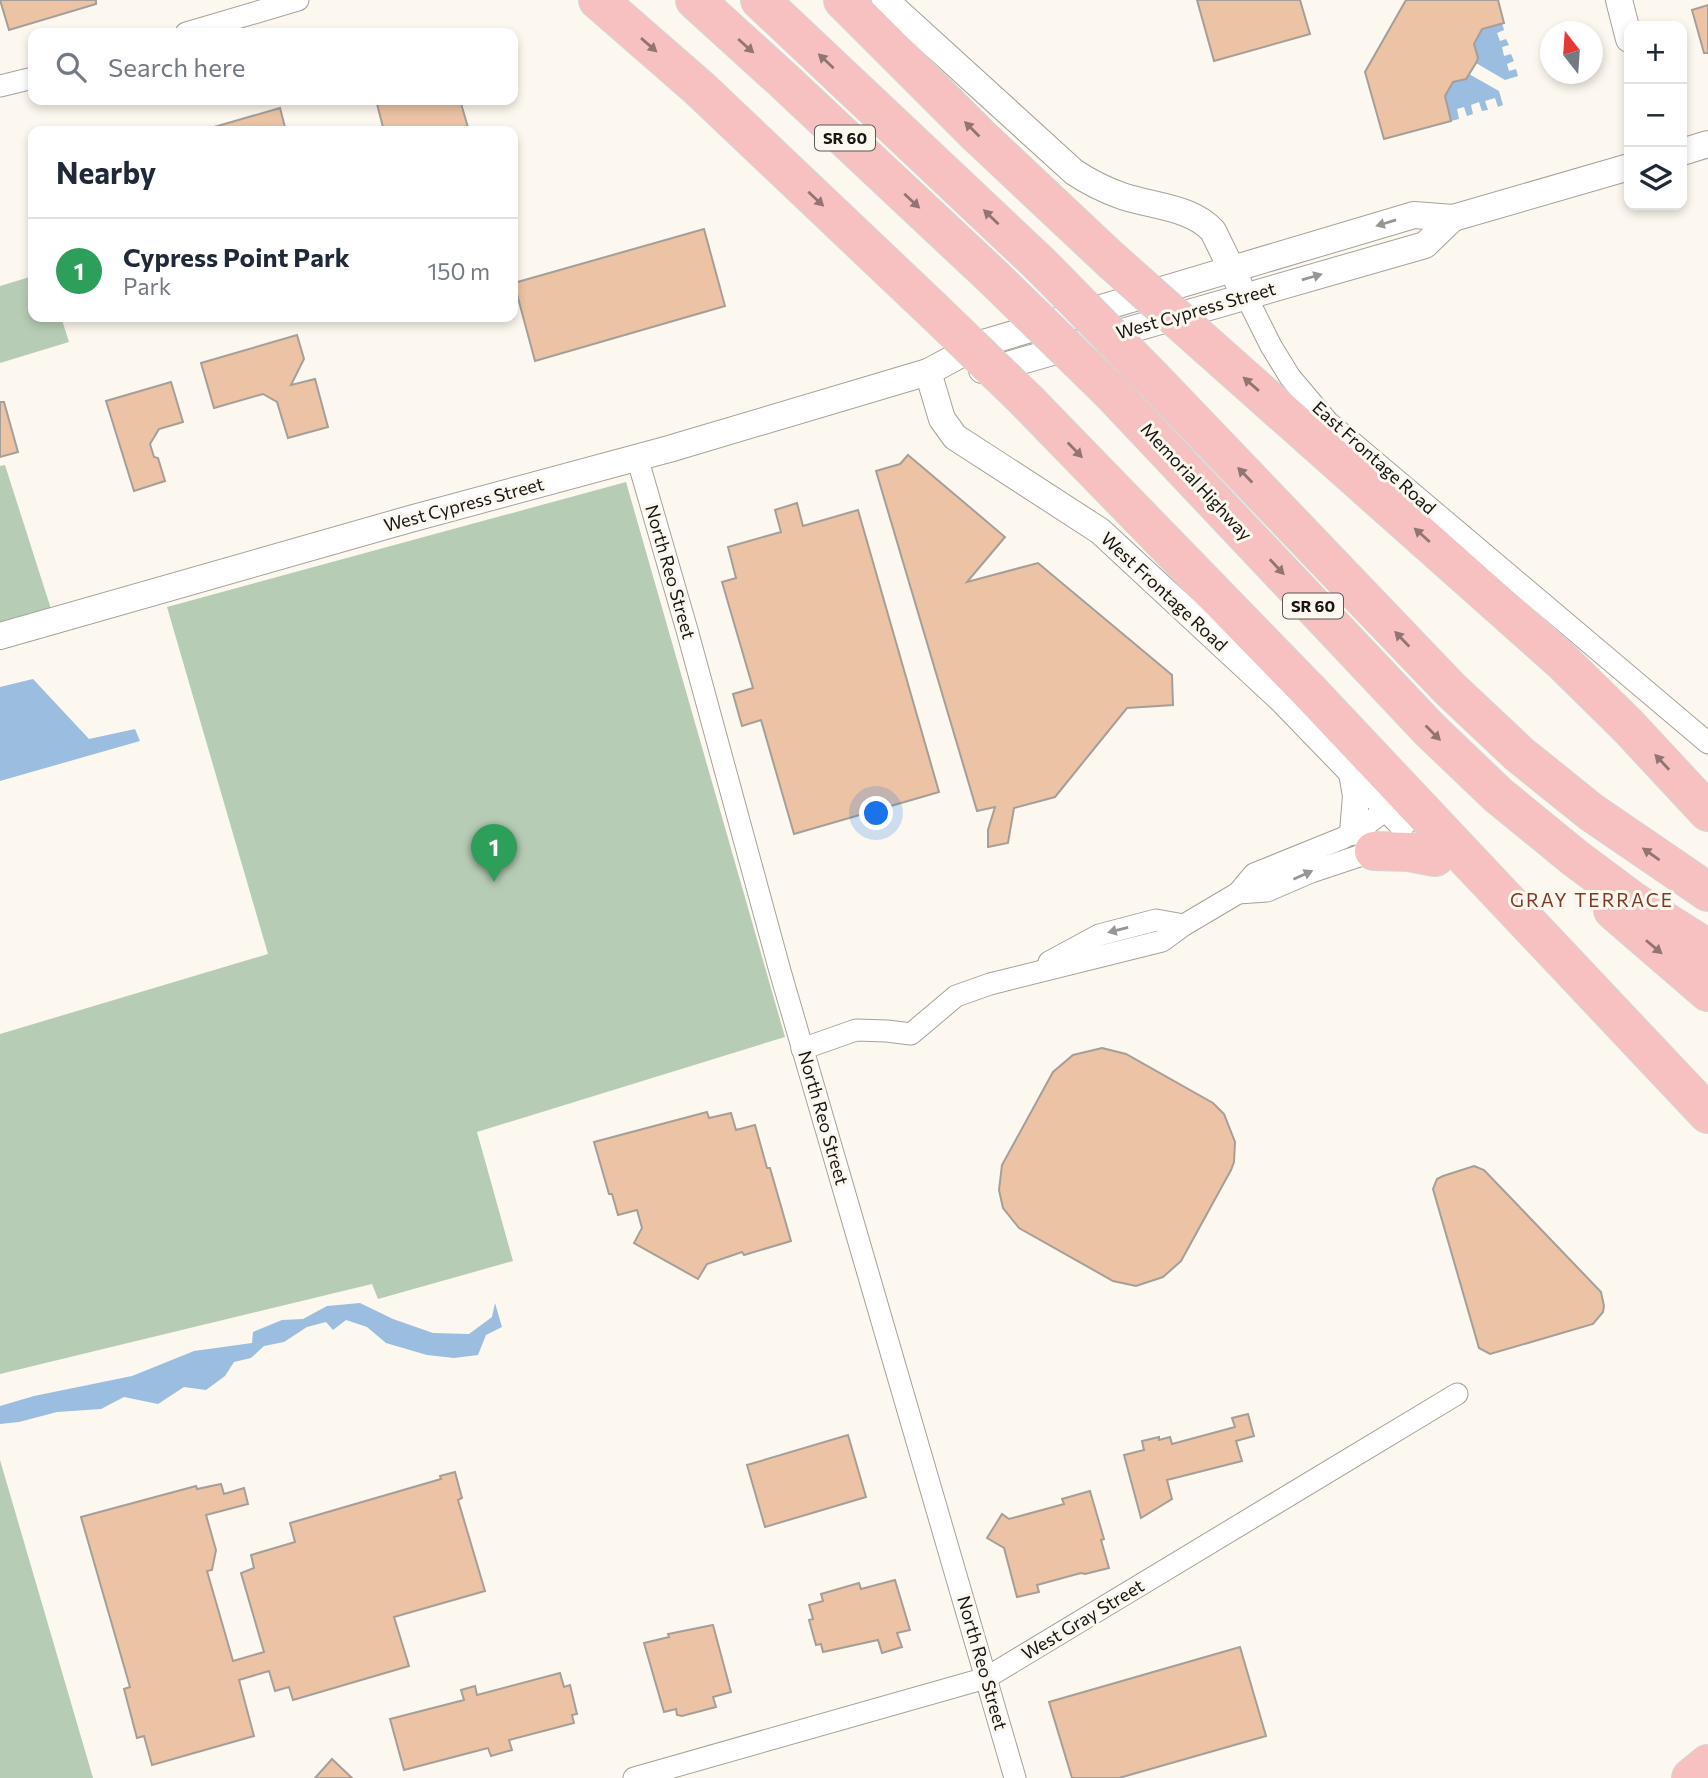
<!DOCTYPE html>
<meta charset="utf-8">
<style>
:root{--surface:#fff;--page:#f6f6f7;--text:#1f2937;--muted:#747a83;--line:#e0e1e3;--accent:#a9431c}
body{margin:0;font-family:Commissioner,sans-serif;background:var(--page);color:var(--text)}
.controls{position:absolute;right:21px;top:21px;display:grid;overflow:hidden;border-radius:14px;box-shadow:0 4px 10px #0003}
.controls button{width:63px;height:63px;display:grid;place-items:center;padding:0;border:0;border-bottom:2px solid var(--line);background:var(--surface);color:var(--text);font:35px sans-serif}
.compass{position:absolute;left:1540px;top:21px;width:63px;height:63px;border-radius:50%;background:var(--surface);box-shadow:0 4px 10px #0003;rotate:343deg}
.you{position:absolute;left:877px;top:814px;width:24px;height:24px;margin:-18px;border:5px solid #fff;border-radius:50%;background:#1a73e8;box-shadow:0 0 0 10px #1a73e833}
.badge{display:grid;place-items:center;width:46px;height:46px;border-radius:50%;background:var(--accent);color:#fff;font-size:23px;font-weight:700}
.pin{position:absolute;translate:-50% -58px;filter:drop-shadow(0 2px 4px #0008)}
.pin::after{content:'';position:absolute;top:37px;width:24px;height:21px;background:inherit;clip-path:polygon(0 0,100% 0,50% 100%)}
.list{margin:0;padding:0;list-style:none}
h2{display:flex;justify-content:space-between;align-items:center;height:91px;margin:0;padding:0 28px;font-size:30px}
h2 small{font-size:23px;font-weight:400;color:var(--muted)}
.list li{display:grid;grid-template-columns:46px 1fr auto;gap:21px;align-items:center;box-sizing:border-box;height:105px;padding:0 28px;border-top:2px solid var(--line)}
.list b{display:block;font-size:26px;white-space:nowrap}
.list p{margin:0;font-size:23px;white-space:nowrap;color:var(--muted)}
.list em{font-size:23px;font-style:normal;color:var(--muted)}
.icon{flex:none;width:38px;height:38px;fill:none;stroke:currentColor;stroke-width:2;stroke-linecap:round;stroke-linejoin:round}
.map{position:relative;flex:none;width:1708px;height:1778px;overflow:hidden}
.search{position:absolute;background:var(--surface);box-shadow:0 4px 10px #0003;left:28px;top:28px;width:490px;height:77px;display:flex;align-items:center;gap:18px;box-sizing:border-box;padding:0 24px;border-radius:14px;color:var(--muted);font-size:26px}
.panel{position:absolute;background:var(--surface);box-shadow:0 4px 10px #0003;left:28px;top:126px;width:490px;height:196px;border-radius:14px}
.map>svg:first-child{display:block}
.green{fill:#b7ccb5}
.water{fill:#9abde0}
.building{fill:#ecc3a4;stroke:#a69e98;stroke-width:2}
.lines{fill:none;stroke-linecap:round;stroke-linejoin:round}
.minor-casing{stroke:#a6a29a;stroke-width:23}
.tertiary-casing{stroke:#a6a29a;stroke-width:28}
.motorway-casing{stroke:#d5d5d4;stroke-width:40}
.minor{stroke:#fff;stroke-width:21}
.tertiary{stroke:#fff;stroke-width:26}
.motorway{stroke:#f6c1c0;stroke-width:38}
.motorway-bridge-casing{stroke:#d5d5d4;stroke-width:40;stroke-linecap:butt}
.motorway-bridge{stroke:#f6c1c0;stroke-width:38}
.oneway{fill:#927472}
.oneway2{fill:#979694}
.labels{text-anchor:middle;stroke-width:6;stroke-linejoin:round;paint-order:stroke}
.shield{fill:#fcf8ef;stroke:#5c5954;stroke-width:2}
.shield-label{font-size:16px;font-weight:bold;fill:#171512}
.street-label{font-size:18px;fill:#171512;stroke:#fcf8ef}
.neighbourhood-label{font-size:19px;letter-spacing:2px;fill:#7e3b23;stroke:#fcf8ef}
</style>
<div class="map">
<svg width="1708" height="1778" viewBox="0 0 1708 1778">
<rect width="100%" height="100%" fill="#fcf8ef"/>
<g class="green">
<path d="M33,276V317H61L69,342L0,363V286Z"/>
<path d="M5,465L51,609L0,623V466Z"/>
<path d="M626,482L785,1037L477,1132L513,1261L378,1299L372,1284L0,1374V1034L268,954L167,607Z"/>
<path d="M0,1460L93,1778H0Z"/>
</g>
<g class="water">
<path d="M1502,23L1504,30L1497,33L1500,41L1506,39L1509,45L1502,47L1504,56L1511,54L1514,61L1507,64L1509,71L1516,69L1518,76L1505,80L1476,63L1478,58L1474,44L1482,29Z"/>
<path d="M1469,74L1499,91L1503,105L1498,107L1495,98L1485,101L1488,110L1482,111L1479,102L1471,105L1473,114L1467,116L1464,107L1457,109L1459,119L1451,121L1445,96L1453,82L1465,79Z"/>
<path d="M33,679L89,739L135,729L140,741L0,781V687Z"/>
<path d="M360,1303L393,1319L433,1333L469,1334L492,1317L495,1303L502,1327L486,1335L478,1355L454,1358L427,1355L386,1343L367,1327L346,1320L333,1330L326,1322L307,1327L284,1342L264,1346L251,1358L234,1362L225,1376L206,1390L184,1387L158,1404L124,1397L101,1409L57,1412L19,1422L0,1424V1406L34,1396L132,1376L194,1351L252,1343L253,1332L282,1320L303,1319L327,1306Z"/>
</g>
<g class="building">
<path d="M0,0H96V4L9,30Z"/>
<path d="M1197,0H1300L1310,34L1214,61Z"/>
<path d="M1406,0H1498L1504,23L1482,29L1474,44L1478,58L1476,63L1466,79L1453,82L1445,96L1451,121L1384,139L1365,72Z"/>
<path d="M1708,5V53H1704L1692,10Z"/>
<path d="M376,100H460L469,131H384Z"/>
<path d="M280,108L286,131H214V127Z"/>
<path d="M704,229L725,306L535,361L514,283Z"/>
<path d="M297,335L304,359L291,385L315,379L328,427L288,438L277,402L263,394L214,408L201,363Z"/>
<path d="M171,382L183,422L159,429L150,444L154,457L158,458L165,481L134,491L106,401Z"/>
<path d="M0,402H4L18,452L0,457Z"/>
<path d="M908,455L1005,537L967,582L1038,563L1172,675L1173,705L1127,708L1055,797L1014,808L1008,843L988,847V830L995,807L977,811L876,471L900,464Z"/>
<path d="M797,503L803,526L858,510L939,792L794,834L761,720L742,726L733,694L753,688L722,582L736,578L728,547L781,532L775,510Z"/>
<path d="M1102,1048L1126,1054L1213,1103L1224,1114L1235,1142L1234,1162L1231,1170L1181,1261L1163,1277L1136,1286L1113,1281L1019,1228L1003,1208L999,1190L1002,1165L1053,1072L1073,1055Z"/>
<path d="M707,1112L709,1118L731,1113L736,1130L755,1125L767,1168H770L791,1241L744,1255L742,1252L707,1264L698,1279L634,1243L642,1228L637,1210L618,1215L612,1194H609L594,1142Z"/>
<path d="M1474,1166L1484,1170L1601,1292L1604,1306L1603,1312L1593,1324L1490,1354L1479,1348L1433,1189L1437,1179L1443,1176Z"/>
<path d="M1248,1414L1254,1436L1236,1441L1242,1461L1167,1480L1172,1499L1141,1518L1124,1455L1144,1450L1142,1441L1159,1437V1440L1170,1437L1172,1444L1235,1427L1232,1418Z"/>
<path d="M848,1435L866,1497L765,1527L747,1465Z"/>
<path d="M455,1472L462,1498L458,1500L485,1591L394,1617L409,1666L293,1700L289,1687L275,1691L269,1671L239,1680L254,1736L152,1765L144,1736L137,1738L124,1689L130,1687L81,1517L196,1486L197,1489L221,1484L224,1494L244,1488L248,1504L206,1515L216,1550L212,1570L207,1571L233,1661L264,1652L241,1573L254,1568L251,1555L295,1542L290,1523L441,1479L440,1476Z"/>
<path d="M1090,1491L1104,1539L1101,1540L1109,1568L1085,1574L1081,1573L1037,1585L1039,1592L1017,1597L1004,1548L987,1538L1002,1514L1009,1519L1064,1504L1062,1499Z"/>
<path d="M895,1580L910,1630L897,1633L902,1647L882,1653L878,1640L823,1652L821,1644L816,1645L809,1620L813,1619L809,1605L823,1601L821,1594L859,1583L861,1589Z"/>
<path d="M713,1625L731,1692L713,1697L716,1707L682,1716L677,1715L676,1709L664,1712L644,1643L669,1637L668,1634Z"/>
<path d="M1240,1647L1266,1736L1119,1778H1072L1049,1702Z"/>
<path d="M560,1673L564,1687L570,1685L577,1714L572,1715L574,1723L509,1740L512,1750L491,1756L488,1748L404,1770L390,1719L464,1700L461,1690L475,1686L477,1695Z"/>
<path d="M332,1759L352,1778H315Z"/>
</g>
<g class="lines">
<defs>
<g id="minor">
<path d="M186,33L298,0"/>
<path d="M0,86L33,78"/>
<path d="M1246,296L1271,346L1290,377L1328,422L1708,743"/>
<path d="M637,457L687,630L780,971L1015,1778"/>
<path d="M1238,893L1267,891L1311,872L1374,851L1380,845"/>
<path d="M1049,962L1099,935L1156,920L1184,925"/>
<path d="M802,1049L856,1030L887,1031L911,1034L956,996L990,984L1162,941L1184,925L1238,893L1254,874L1343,838L1367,824L1387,809"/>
<path d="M634,1778L986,1678L1457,1394"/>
</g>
<g id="tertiary">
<path d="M885,0L1074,172C1089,182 1105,190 1122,196C1151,206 1192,207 1213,231L1239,284"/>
<path d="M1619,0L1629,39"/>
<path d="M1682,152L1708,144"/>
<path d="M982,370H990L1425,245L1453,218"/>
<path d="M928,372L942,419L955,437L1100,531L1282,700L1402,824"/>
<path d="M0,636L410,519L669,449L928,372L980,344L1414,215L1453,218L1629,167"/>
<path d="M1352,773L1356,796L1353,832"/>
</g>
<g id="motorway">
<path d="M598,0L699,88L935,312"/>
<path d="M695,0L782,79L993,277"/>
<path d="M760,0L1040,264"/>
<path d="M843,0L978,135L1111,260"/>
<path d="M1210,348L1562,661L1628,726L1708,812"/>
<path d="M1154,380L1450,689L1519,754L1591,812L1708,892"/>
<path d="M1112,393L1430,730L1498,795L1575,858L1634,902L1708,949"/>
<path d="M1027,401L1309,691L1708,1114"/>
<path d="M1374,851L1409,852L1435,857"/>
<path d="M1613,910L1708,992"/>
<path d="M1691,1778L1708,1764"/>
</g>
</defs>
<use href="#minor" class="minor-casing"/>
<use href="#tertiary" class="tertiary-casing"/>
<use href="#motorway" class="motorway-casing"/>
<use href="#minor" class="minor"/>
<use href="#tertiary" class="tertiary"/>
<use href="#motorway" class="motorway"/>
<defs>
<g id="motorway-bridge">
<path d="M1111,260L1210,348"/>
<path d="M1040,264L1154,380"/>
<path d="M993,277L1112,393"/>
<path d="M935,312L1027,401"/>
</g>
</defs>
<use href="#motorway-bridge" class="motorway-bridge-casing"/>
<use href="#motorway-bridge" class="motorway-bridge"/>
</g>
<defs><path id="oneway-solid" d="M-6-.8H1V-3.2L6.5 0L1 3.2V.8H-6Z" transform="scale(1.75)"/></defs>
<g class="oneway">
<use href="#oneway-solid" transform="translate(649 45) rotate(41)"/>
<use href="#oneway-solid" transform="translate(746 46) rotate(42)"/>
<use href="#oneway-solid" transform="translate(826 61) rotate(-137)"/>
<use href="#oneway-solid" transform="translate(972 129) rotate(-135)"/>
<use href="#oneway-solid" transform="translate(816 199) rotate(43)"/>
<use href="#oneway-solid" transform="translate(912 201) rotate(43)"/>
<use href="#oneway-solid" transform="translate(991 217) rotate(-136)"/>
<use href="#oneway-solid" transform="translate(1251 384) rotate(-139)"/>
<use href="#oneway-solid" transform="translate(1075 450) rotate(46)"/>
<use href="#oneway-solid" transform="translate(1245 475) rotate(-134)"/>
<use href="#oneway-solid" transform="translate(1422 535) rotate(-138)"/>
<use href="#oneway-solid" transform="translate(1277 567) rotate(47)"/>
<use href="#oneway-solid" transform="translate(1402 639) rotate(-134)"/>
<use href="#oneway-solid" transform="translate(1433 733) rotate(45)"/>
<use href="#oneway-solid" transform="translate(1662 762) rotate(-133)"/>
<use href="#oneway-solid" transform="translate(1651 854) rotate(-145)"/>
<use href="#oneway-solid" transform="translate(1654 947) rotate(40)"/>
</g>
<g class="oneway2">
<use href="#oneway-solid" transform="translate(1386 223) rotate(163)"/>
<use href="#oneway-solid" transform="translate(1312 277) rotate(-16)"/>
<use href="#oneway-solid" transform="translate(1303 875) rotate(-24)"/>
<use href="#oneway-solid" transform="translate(1118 930) rotate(166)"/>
</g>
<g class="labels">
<g class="shield">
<rect x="815" y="125.5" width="60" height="25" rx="5"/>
<rect x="1283" y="593.5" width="60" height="25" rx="5"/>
</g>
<g class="shield-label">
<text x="845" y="144">SR 60</text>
<text x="1313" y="612">SR 60</text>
</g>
<g class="street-label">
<text transform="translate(1196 311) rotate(-16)" y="6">West Cypress Street</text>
<text transform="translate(1374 458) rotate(42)" y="6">East Frontage Road</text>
<text transform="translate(1196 482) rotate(47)" y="6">Memorial Highway</text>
<text transform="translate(464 505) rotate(-15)" y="6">West Cypress Street</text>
<text transform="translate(670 572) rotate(74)" y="6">North Reo Street</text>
<text transform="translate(1164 592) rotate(43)" y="6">West Frontage Road</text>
<text transform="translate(823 1118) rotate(74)" y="6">North Reo Street</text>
<text transform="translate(1083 1620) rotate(-31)" y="6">West Gray Street</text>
<text transform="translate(982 1663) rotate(74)" y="6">North Reo Street</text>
</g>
<g class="neighbourhood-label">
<text x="1592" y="907">GRAY TERRACE</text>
</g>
</g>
</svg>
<div class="controls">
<button>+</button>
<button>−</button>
<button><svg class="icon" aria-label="layers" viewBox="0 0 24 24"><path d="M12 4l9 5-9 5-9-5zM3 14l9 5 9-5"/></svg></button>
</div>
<svg class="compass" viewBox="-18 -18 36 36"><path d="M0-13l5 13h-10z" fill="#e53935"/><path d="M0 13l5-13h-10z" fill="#747a83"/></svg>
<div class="you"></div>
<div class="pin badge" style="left:494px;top:882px;background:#2e9e5b">1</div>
<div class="search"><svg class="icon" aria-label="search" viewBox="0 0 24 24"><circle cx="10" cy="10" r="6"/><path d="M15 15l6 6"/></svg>Search here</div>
<section class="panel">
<h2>Nearby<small></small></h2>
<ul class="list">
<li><span class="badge" style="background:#2e9e5b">1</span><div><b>Cypress Point Park</b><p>Park</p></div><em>150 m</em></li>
</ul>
</section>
</div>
